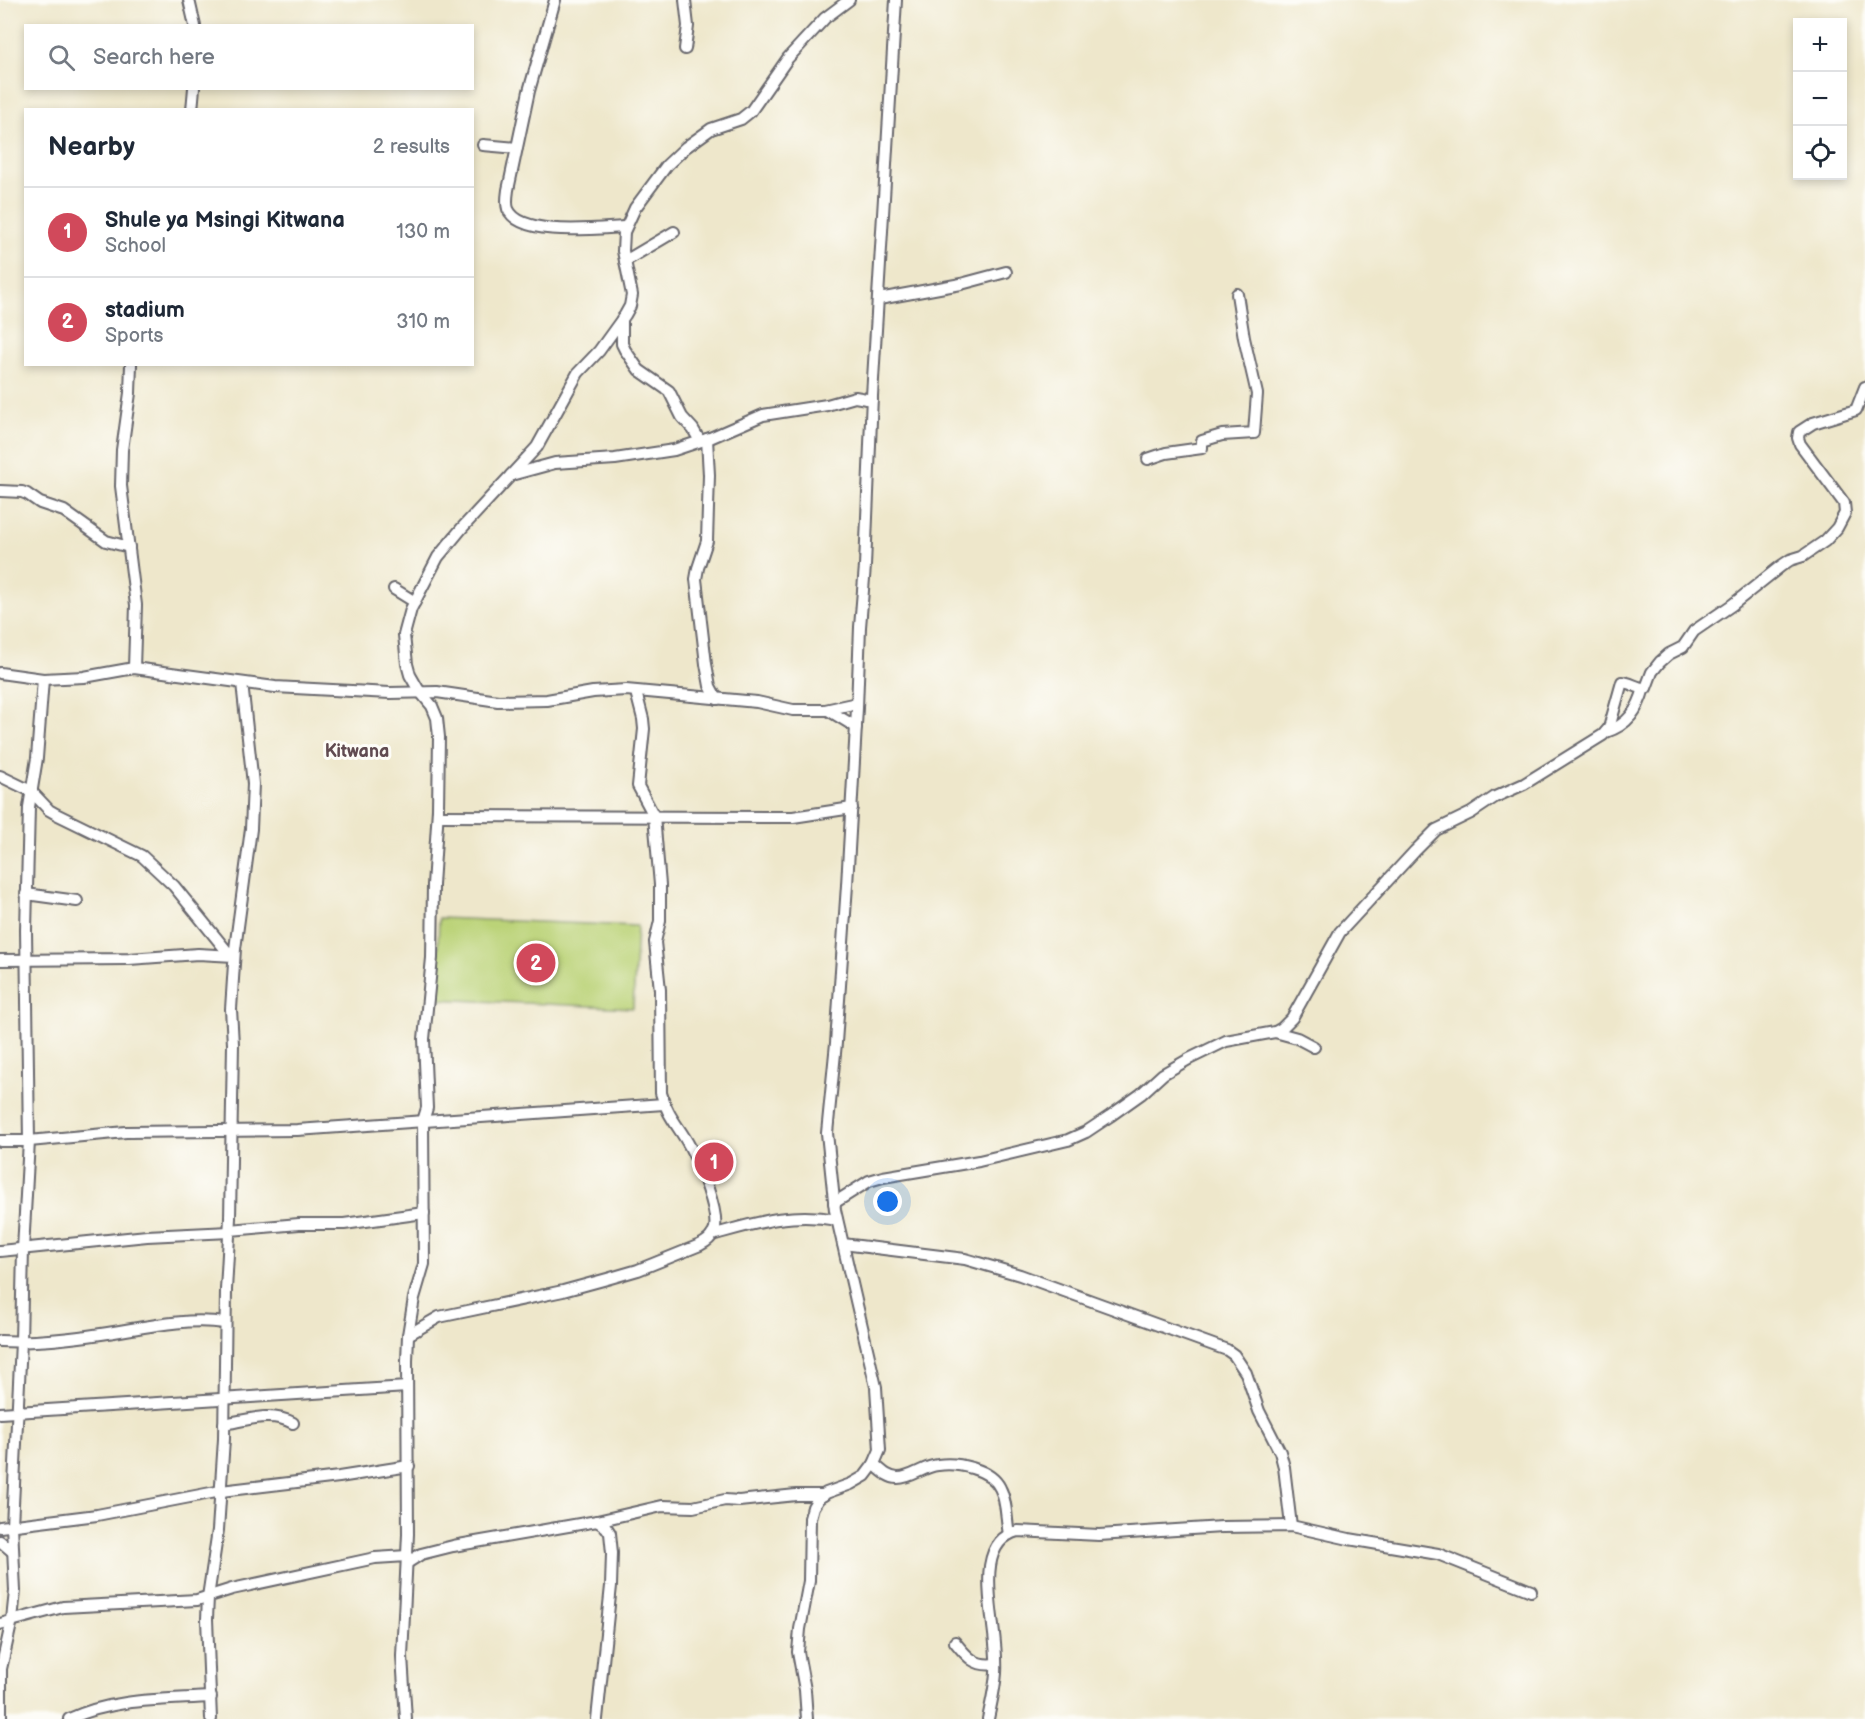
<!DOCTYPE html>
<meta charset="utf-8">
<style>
:root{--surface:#fff;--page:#f2f2f3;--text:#1f2937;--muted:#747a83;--line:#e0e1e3;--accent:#d1495b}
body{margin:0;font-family:"Balsamiq Sans",sans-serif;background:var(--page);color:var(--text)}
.controls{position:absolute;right:18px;top:18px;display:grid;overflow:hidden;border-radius:0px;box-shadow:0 3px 9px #0003}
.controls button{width:54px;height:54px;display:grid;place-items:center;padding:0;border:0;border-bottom:2px solid var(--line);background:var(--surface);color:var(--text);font:30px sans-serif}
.you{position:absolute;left:888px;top:1202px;width:21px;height:21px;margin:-15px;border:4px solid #fff;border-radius:50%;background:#1a73e8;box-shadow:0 0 0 9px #1a73e833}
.badge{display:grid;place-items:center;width:39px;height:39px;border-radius:50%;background:var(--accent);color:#fff;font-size:20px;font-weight:700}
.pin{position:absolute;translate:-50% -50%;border:3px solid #fff;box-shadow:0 2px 6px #0006}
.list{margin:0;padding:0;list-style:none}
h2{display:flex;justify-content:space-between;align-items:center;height:78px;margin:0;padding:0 24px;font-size:26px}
h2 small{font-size:20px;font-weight:400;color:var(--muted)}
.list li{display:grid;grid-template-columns:39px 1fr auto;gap:18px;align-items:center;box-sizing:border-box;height:90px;padding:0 24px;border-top:2px solid var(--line)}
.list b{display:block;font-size:22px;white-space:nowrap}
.list p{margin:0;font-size:20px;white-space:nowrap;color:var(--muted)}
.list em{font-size:20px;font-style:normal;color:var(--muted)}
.icon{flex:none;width:33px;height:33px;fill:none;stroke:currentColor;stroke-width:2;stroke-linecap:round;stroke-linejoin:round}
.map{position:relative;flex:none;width:1865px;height:1719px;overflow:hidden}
.search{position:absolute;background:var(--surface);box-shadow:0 3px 9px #0003;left:24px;top:24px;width:450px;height:66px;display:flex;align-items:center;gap:15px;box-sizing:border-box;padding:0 21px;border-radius:0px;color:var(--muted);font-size:22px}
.panel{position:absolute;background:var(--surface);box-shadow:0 3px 9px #0003;left:24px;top:108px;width:450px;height:258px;border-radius:0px}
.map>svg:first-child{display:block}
.green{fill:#bbd378;stroke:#6e7a5a;stroke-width:1.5}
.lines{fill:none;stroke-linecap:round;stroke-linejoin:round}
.street-casing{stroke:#69676d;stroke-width:14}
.street{stroke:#fff;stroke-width:10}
.labels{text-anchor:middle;stroke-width:6;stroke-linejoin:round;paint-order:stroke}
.quarter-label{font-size:18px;font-weight:bold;fill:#614b51;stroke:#fdfcf7}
</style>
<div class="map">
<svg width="1865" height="1719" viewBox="0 0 1865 1719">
<rect width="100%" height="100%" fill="#fdfcf7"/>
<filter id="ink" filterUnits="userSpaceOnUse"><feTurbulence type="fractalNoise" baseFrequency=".0167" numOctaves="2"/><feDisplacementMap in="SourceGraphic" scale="12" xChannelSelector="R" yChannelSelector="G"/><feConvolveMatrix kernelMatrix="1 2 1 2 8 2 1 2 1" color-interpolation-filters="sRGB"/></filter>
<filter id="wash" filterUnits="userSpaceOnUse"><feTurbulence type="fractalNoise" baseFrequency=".008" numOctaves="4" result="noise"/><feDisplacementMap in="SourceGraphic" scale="24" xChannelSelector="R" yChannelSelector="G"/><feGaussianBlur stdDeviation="1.35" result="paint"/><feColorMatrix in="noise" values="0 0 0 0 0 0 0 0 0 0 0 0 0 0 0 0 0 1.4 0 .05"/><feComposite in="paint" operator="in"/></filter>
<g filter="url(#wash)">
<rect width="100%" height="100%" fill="#eee7cb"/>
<path class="green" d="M439,918L637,926L633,1008L436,999Z"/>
</g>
<g filter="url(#ink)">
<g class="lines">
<defs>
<g id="street">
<path d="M189,0L195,26"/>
<path d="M555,0L529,91L508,190C507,197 506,203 508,209C520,238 600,228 625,227"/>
<path d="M685,0L688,26L685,49"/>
<path d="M192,110L194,88"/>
<path d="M483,145L517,148"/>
<path d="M625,261L674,232"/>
<path d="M879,299L961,284L1006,272"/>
<path d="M622,319V344L625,350L639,370L669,391L682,417L693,429L700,441"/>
<path d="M131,364L130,393L122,450L121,486L136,605L134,668"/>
<path d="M707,439L709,475L707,541L698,568L696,579L706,664L710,686L717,699"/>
<path d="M1148,459L1166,453L1202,448V441L1222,435L1254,433L1257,394L1244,338L1237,294"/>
<path d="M511,475L555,463L615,459L674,450L710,438L763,415L827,405L855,397L872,400"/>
<path d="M0,491L22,492L27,494L40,503L64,511L106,541L129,547"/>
<path d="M394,589L415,602"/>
<path d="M0,673L43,679L84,677L134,668L275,687L390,693L437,692L498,701L547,700L593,692L626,690L757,702L793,710H825L857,703"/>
<path d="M828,710L856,727"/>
<path d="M1606,732C1628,725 1638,710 1644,688"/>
<path d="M0,776L31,791L49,810L56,814L142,856L174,886L230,955"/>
<path d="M438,816L793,817L852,808"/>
<path d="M26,894L77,901"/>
<path d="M0,960L129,959L198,954L234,956"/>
<path d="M1275,1032L1297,1038L1314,1047"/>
<path d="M0,1141H29L126,1132L297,1130L664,1104"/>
<path d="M834,1203L869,1181L883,1177L979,1161L1068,1140L1086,1132L1110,1116L1141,1094L1163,1074L1189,1059L1226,1041L1275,1032L1282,1028L1292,1018L1340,932L1415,851L1436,830L1471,813L1495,797L1524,784L1603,735L1609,728L1622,682C1631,682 1637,689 1646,688L1652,672L1660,662L1669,654L1683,647L1694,631L1732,605L1781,566L1790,560L1803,556L1825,541L1837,528L1845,513L1844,503L1800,444L1798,438L1799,432L1813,423L1856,410L1865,387"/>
<path d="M230,1230L299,1224H344L424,1213"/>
<path d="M712,1235C756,1223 791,1211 837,1220"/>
<path d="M843,1244L965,1259L1020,1275L1227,1350L1234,1355L1246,1373L1259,1411L1280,1452L1284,1467L1291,1526"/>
<path d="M0,1251L147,1236L230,1232"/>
<path d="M408,1335L439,1317L563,1291L607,1279L638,1270L700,1245C706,1242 711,1239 714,1232C721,1214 699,1164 690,1147C679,1126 668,1118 661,1093L660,990L655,942L660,921V885L654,816L638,786L644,729L643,719L636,692"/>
<path d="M0,1341C34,1343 68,1339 101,1334C142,1328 184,1317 225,1323"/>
<path d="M0,1413L407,1387"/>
<path d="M224,1424C247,1420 271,1411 293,1423"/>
<path d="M874,1464C881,1470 888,1478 898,1478C912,1478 924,1466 938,1465C957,1462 991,1469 1000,1488C1007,1501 1006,1519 1009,1534"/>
<path d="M0,1527L97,1515L221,1491L339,1477L409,1466"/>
<path d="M0,1541L13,1552"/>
<path d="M407,1563L421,1554L453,1546L597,1521L662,1506L693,1507L725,1500L739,1501L796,1495H824"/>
<path d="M0,1624L63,1607L197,1600L232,1589L375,1558L407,1556"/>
<path d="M955,1642C967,1657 975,1667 995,1664"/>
<path d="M1,1719V1669L12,1620L15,1591L12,1525L21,1342L23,1249L29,1141L26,930L29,807L37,758L43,679"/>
<path d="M69,1719C114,1698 163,1700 211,1697"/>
<path d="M211,1719L207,1619L208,1597L218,1530L224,1439L226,1290L230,1218L233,1044L231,1009L235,949L251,829L253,784L242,683"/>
<path d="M406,1719L402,1656L408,1534L407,1361L408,1335L414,1298L424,1264L423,1121L427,1108L424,1039L432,958L433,885L438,809L439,737L437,718L432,706L418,689L410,675L407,664L404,635L411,609L438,557L462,528L537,447L578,373L599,351L625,315L630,306L632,295L623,251L624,232L635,208L667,165L686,147L711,129L741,119L751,111L788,58L825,18L849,0"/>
<path d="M597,1719L611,1586L612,1553L610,1533L606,1527L597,1521"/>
<path d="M807,1719L805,1690L798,1652L800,1629L809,1581L810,1518L813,1507L818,1499L826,1493L851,1484L865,1476L874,1464L880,1450L876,1387L835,1210L827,1133L836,1043L847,885L857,708L860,627L865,566L872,396L896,0"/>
<path d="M988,1719C991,1704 995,1688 996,1673C997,1657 995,1641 993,1626C990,1597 978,1541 1018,1531L1099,1535L1222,1527L1291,1526L1349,1539L1438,1554L1531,1591"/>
</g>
</defs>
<use href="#street" class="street-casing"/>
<use href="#street" class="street"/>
</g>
</g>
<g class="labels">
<g class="quarter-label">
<text x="357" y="757">Kitwana</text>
</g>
</g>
</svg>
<div class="controls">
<button>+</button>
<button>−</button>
<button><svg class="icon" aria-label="locate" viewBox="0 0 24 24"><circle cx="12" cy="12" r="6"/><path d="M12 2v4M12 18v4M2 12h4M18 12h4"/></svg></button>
</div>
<div class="you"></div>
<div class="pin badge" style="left:714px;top:1162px">1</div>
<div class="pin badge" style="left:536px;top:963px">2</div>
<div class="search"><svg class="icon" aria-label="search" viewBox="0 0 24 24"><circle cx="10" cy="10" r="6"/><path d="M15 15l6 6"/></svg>Search here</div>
<section class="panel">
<h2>Nearby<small>2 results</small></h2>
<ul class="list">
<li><span class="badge">1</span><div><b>Shule ya Msingi Kitwana</b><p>School</p></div><em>130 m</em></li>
<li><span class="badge">2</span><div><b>stadium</b><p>Sports</p></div><em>310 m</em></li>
</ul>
</section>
</div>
